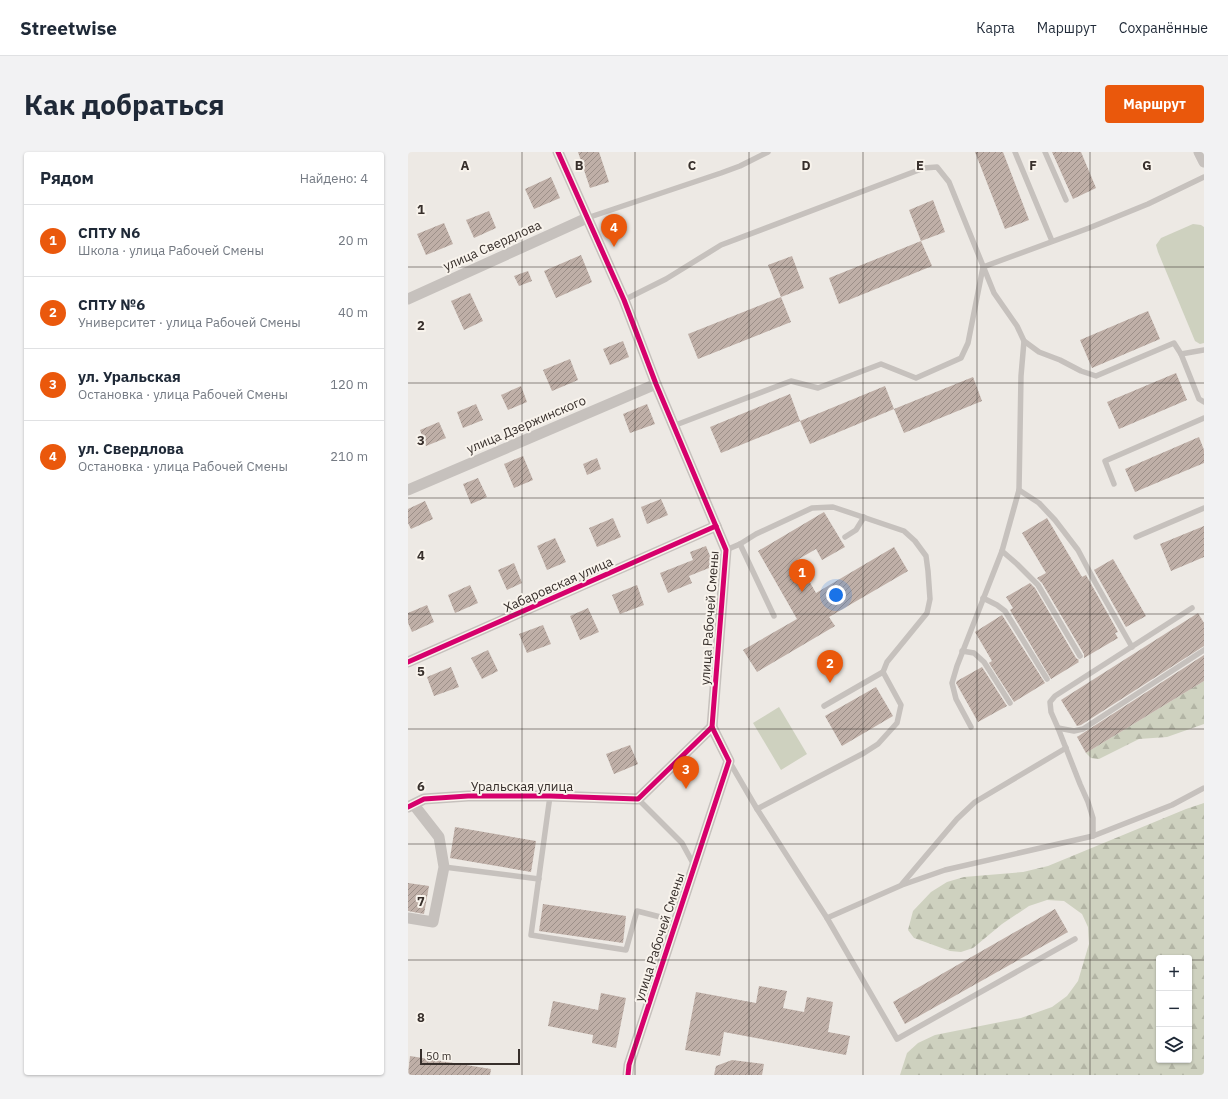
<!DOCTYPE html>
<html lang="ru">
<meta charset="utf-8">
<style>
:root{--surface:#fff;--page:#f2f2f3;--text:#1f2937;--muted:#747a83;--line:#e0e1e3;--accent:#ea580c}
body{margin:0;font-family:"IBM Plex Sans",sans-serif;background:var(--page);color:var(--text)}
.controls{position:absolute;right:12px;bottom:12px;display:grid;overflow:hidden;border-radius:4px;box-shadow:0 1px 3px #0004}
.controls button{width:36px;height:36px;display:grid;place-items:center;padding:0;border:0;border-bottom:1px solid var(--line);background:var(--surface);color:var(--text);font:20px sans-serif}
.scale{position:absolute;left:12px;bottom:10px;width:100px;box-sizing:border-box;padding-left:4px;border:2px solid #372f2b;border-top:0;font-size:11px;line-height:14px;white-space:nowrap;color:#372f2b;-webkit-text-stroke:3px #f8f3ec;paint-order:stroke}
.you{position:absolute;left:428px;top:443px;width:14px;height:14px;margin:-10px;border:3px solid #fff;border-radius:50%;background:#1a73e8;box-shadow:0 0 0 6px #1a73e833}
.badge{display:grid;place-items:center;width:26px;height:26px;border-radius:50%;background:var(--accent);color:#fff;font-size:13px;font-weight:700}
.pin{position:absolute;translate:-50% -33px;filter:drop-shadow(0 1px 2px #0008)}
.pin::after{content:'';position:absolute;top:21px;width:14px;height:12px;background:inherit;clip-path:polygon(0 0,100% 0,50% 100%)}
.list{margin:0;padding:0;list-style:none}
h2{display:flex;justify-content:space-between;align-items:center;height:52px;margin:0;padding:0 16px;font-size:17px}
h2 small{font-size:13px;font-weight:400;color:var(--muted)}
.list li{display:grid;grid-template-columns:26px 1fr auto;gap:12px;align-items:center;box-sizing:border-box;height:72px;padding:0 16px;border-top:1px solid var(--line)}
.list b{display:block;font-size:15px;white-space:nowrap}
.list p{margin:0;font-size:13px;white-space:nowrap;color:var(--muted)}
.list em{font-size:13px;font-style:normal;color:var(--muted)}
.icon{flex:none;width:22px;height:22px;fill:none;stroke:currentColor;stroke-width:2;stroke-linecap:round;stroke-linejoin:round}
.map{position:relative;flex:none;width:796px;height:923px;overflow:hidden;border-radius:4px}
header{display:flex;align-items:center;gap:24px;box-sizing:border-box;height:56px;padding:0 20px;background:var(--surface);border-bottom:1px solid var(--line)}
header strong{font-size:19px}
nav{display:flex;gap:22px;margin-inline-start:auto;font-size:14px}
.intro{display:flex;align-items:center;justify-content:space-between;box-sizing:border-box;height:96px;padding:0 24px}
h1{margin:0;font-size:28px}
.button{padding:10px 18px;border-radius:4px;background:var(--accent);color:#fff;font-size:14px;font-weight:700}
main{display:flex;gap:24px;padding:0 24px}
aside{flex:1;background:var(--surface);border-radius:4px;box-shadow:0 1px 3px #0004}
.map>svg:first-child{display:block}
.forest{fill:url(#forest-firs);fill-rule:evenodd}
.pitch{fill:#ced1bf}
.building{fill:url(#building-hatch)}
.lines{fill:none;stroke-linecap:round;stroke-linejoin:round}
.lane{stroke:#c6c1bd;stroke-width:5.5}
.street{stroke:#c6c1bd;stroke-width:11}
.cycleway-casing{stroke:#f8f3ec;stroke-width:8}
.cycleway{stroke:#d6006c;stroke-width:5}
.grid{fill:none;stroke:#372f2b;stroke-width:1;stroke-opacity:0.55}
.labels{text-anchor:middle;stroke-width:4;stroke-linejoin:round;paint-order:stroke}
.street-label{font-size:13px;fill:#372f2b;stroke:#f8f3ec}
.grid-label{font-size:13px;text-anchor:middle;font-weight:bold;fill:#372f2b;stroke:#f8f3ec;stroke-width:4;stroke-linejoin:round;paint-order:stroke}
</style>
<header>
<strong>Streetwise</strong>
<nav><a>Карта</a><a>Маршрут</a><a>Сохранённые</a></nav>
</header>
<div class="intro"><h1>Как добраться</h1><a class="button">Маршрут</a></div>
<main>
<aside>
<h2>Рядом<small>Найдено: 4</small></h2>
<ul class="list">
<li><span class="badge">1</span><div><b>СПТУ N6</b><p>Школа · улица Рабочей Смены</p></div><em>20 m</em></li>
<li><span class="badge">2</span><div><b>СПТУ №6</b><p>Университет · улица Рабочей Смены</p></div><em>40 m</em></li>
<li><span class="badge">3</span><div><b>ул. Уральская</b><p>Остановка · улица Рабочей Смены</p></div><em>120 m</em></li>
<li><span class="badge">4</span><div><b>ул. Свердлова</b><p>Остановка · улица Рабочей Смены</p></div><em>210 m</em></li>
</ul>
</aside>
<div class="map">
<svg width="796" height="923" viewBox="0 0 796 923">
<defs>
<pattern id="forest-firs" width="22" height="20" patternUnits="userSpaceOnUse"><rect width="22" height="20" fill="#ced1bf"/><path d="M5 1l3.5 6h-7zM16 11l3.5 6h-7z" fill="#b2b4a4"/></pattern>
<pattern id="building-hatch" width="6" height="6" patternUnits="userSpaceOnUse"><rect width="6" height="6" fill="#bfafa7"/><path d="M-1 1l2-2M0 6l6-6M5 7l2-2" fill="none" stroke="#9c8f88"/></pattern>
</defs>
<rect width="100%" height="100%" fill="#ede9e4"/>
<g class="forest">
<path d="M796,529V572L759,585L731,587L691,607L683,606L678,601Z"/>
<path d="M796,651V923H492L499,901L510,891L527,883L613,866L644,855L659,844L670,829L681,792L680,775L674,762L656,749L639,748L621,754L594,772L565,796L553,800L542,799L506,786L500,778L505,759L523,740L539,730L556,725L615,720L640,714L778,657ZM751,806H781V908H751Z"/>
</g>
<g class="pitch">
<path d="M785,72L793,73L796,75V191L792,192L787,189L750,100L748,93L753,86Z"/>
<path d="M371,555L399,602L373,618L345,571Z"/>
</g>
<g class="building">
<path d="M170,0H191L201,30L182,36Z"/>
<path d="M567,0H595L621,68L597,77Z"/>
<path d="M644,0H673L688,36L665,47Z"/>
<path d="M143,25L152,46L126,57L117,37Z"/>
<path d="M525,48L537,80L513,89L501,58Z"/>
<path d="M81,59L88,76L66,86L58,68Z"/>
<path d="M36,71L45,92L18,103L9,82Z"/>
<path d="M513,89L524,114L431,152L421,126Z"/>
<path d="M173,103L184,130L148,146L136,119Z"/>
<path d="M384,104L396,136L373,145L360,113Z"/>
<path d="M120,119L124,129L111,134L106,124Z"/>
<path d="M62,141L75,169L56,178L43,149Z"/>
<path d="M373,145L383,170L290,207L280,182Z"/>
<path d="M740,159L752,187L684,216L672,188Z"/>
<path d="M215,189L221,205L202,213L195,197Z"/>
<path d="M162,207L170,228L144,239L135,218Z"/>
<path d="M768,221L779,248L711,277L699,250Z"/>
<path d="M565,225L574,249L496,281L486,257Z"/>
<path d="M113,234L119,250L100,258L93,243Z"/>
<path d="M477,234L486,257L402,292L392,269Z"/>
<path d="M382,242L392,269L313,301L302,275Z"/>
<path d="M68,252L75,268L55,276L49,260Z"/>
<path d="M239,252L247,272L222,281L215,262Z"/>
<path d="M31,270L38,286L18,294L12,278Z"/>
<path d="M791,285L796,298V311L727,340L717,317Z"/>
<path d="M115,304L125,328L106,336L96,312Z"/>
<path d="M189,306L193,317L179,323L175,312Z"/>
<path d="M70,326L79,345L63,352L55,332Z"/>
<path d="M253,347L260,363L239,372L233,355Z"/>
<path d="M17,349L25,367L3,377L0,371V357Z"/>
<path d="M416,360L437,395L414,408L408,397L389,408L408,441L486,395L500,419L421,465L427,474L349,520L335,498L389,467L350,399Z"/>
<path d="M205,366L213,385L189,395L181,376Z"/>
<path d="M639,366L674,425L678,423L710,480L707,481L710,486L676,506V502L634,431L629,426L638,421L614,381Z"/>
<path d="M796,374V405L763,419L752,392Z"/>
<path d="M147,386L158,410L139,418L129,394Z"/>
<path d="M298,394L306,414L281,424L284,431L260,441L252,421L285,408L282,400Z"/>
<path d="M705,407L738,464L718,475L686,418Z"/>
<path d="M106,411L114,431L99,438L90,418Z"/>
<path d="M622,431L627,436L668,506L671,508L670,509L671,510L643,527L602,458L605,456L598,445Z"/>
<path d="M62,433L70,451L47,461L40,443Z"/>
<path d="M229,433L236,453L212,462L204,443Z"/>
<path d="M19,453L26,470L4,480L0,471V461Z"/>
<path d="M180,456L191,480L172,488L162,464Z"/>
<path d="M790,461L796,471V494L673,573L669,574L653,548Z"/>
<path d="M594,463L637,531L606,550L581,511L584,509L567,480Z"/>
<path d="M135,473L143,492L119,501L111,482Z"/>
<path d="M80,498L90,519L74,527L63,506Z"/>
<path d="M796,503V529L678,601L669,585Z"/>
<path d="M43,515L51,535L26,544L19,525Z"/>
<path d="M574,515L599,554L570,570L548,531L549,529Z"/>
<path d="M468,535L485,564L434,594L417,564Z"/>
<path d="M222,593L230,612L206,622L198,602Z"/>
<path d="M47,675L128,689L123,720L42,706Z"/>
<path d="M0,731L21,734L16,762L0,759Z"/>
<path d="M135,752L218,764L215,791L131,779Z"/>
<path d="M647,757L660,780L497,872L485,850Z"/>
<path d="M351,834L379,839L375,856L396,860L399,845L425,850L420,880L442,884L438,903L316,880L312,904L277,898L288,840L348,851Z"/>
<path d="M193,841L218,846L208,896L184,891L185,883L140,874L145,849L190,858Z"/>
<path d="M2,904L83,917L82,923H0Z"/>
<path d="M324,908L356,912L354,923H306L308,914Z"/>
</g>
<g class="lines">
<g class="lane">
<path d="M607,0L644,89"/>
<path d="M637,0L658,48"/>
<path d="M179,66L313,21L332,14L360,0"/>
<path d="M216,148L258,127L313,93L516,16L529,15L541,30L586,141L609,174L616,189L631,200L652,208L673,219L688,224L766,191L773,202"/>
<path d="M796,198L773,202L791,247L796,250"/>
<path d="M265,274L383,229L410,236L473,212L508,226L553,206L560,191L575,115L681,76L740,52L796,25"/>
<path d="M706,332L697,309L796,266"/>
<path d="M611,338L631,351L647,368L670,398L687,430L724,495"/>
<path d="M437,385L448,378L456,365"/>
<path d="M728,385L796,356"/>
<path d="M332,392L366,464"/>
<path d="M318,398L332,392L348,382L404,356L425,355L496,379L507,389L518,404L520,419L522,447L519,461L479,510L475,520"/>
<path d="M594,399L609,412L630,433L672,504"/>
<path d="M575,446L589,453L597,459L639,527"/>
<path d="M554,499L566,501L576,510L602,551"/>
<path d="M563,575L548,547L544,531L549,514L594,399L611,338L613,224L616,189"/>
<path d="M650,576L666,579L675,577L796,498"/>
<path d="M321,609L349,657L419,766L494,733L537,718L685,684L764,653L796,636"/>
<path d="M142,644L123,783L218,798L229,759L268,769"/>
<path d="M230,647L274,691L286,713"/>
<path d="M349,657L456,601L470,592L489,571L493,553L475,520L416,554"/>
<path d="M685,684V666L680,650L672,632L650,576L643,560L642,550L647,544L784,456"/>
<path d="M36,715L131,727"/>
<path d="M494,732L549,667L567,650L658,596"/>
<path d="M419,766L489,887L667,787"/>
</g>
<g class="street">
<path d="M150,0L216,148L248,232L318,398L304,575L321,609L221,913L220,923"/>
<path d="M791,0L796,10"/>
<path d="M0,147L179,66"/>
<path d="M0,338L248,232"/>
<path d="M0,510L308,374"/>
<path d="M0,655L16,647L60,644H142L230,647L304,575"/>
<path d="M0,766L25,770L36,715L31,685L6,653"/>
</g>
<defs>
<g id="cycleway">
<path d="M150,0L216,148L248,232L318,398L304,575L321,609L221,913L220,923"/>
<path d="M0,510L308,374"/>
<path d="M0,655L16,647L60,644H142L230,647L304,575"/>
</g>
</defs>
<use href="#cycleway" class="cycleway-casing"/>
<use href="#cycleway" class="cycleway"/>
</g>
<path class="grid" d="M114,0V923M227,0V923M341,0V923M455,0V923M569,0V923M682,0V923M0,115H796M0,231H796M0,346H796M0,462H796M0,577H796M0,692H796M0,808H751M781,808H796"/>
<g class="labels">
<g class="street-label">
<text transform="translate(84 93) rotate(-24)" y="5">улица Свердлова</text>
<text transform="translate(118 272) rotate(-23)" y="5">улица Дзержинского</text>
<text transform="translate(150 432) rotate(-24)" y="5">Хабаровская улица</text>
<text transform="translate(301 466) rotate(-86)" y="5">улица Рабочей Смены</text>
<text x="114" y="639">Уральская улица</text>
<text transform="translate(251 785) rotate(-72)" y="5">улица Рабочей Смены</text>
</g>
</g>
<g class="grid-label">
<text x="57" y="18">A</text>
<text x="171" y="18">B</text>
<text x="284" y="18">C</text>
<text x="398" y="18">D</text>
<text x="512" y="18">E</text>
<text x="625" y="18">F</text>
<text x="739" y="18">G</text>
<text x="13" y="62">1</text>
<text x="13" y="178">2</text>
<text x="13" y="293">3</text>
<text x="13" y="408">4</text>
<text x="13" y="524">5</text>
<text x="13" y="639">6</text>
<text x="13" y="754">7</text>
<text x="13" y="870">8</text>
</g>
</svg>
<div class="controls">
<button>+</button>
<button>−</button>
<button><svg class="icon" aria-label="layers" viewBox="0 0 24 24"><path d="M12 4l9 5-9 5-9-5zM3 14l9 5 9-5"/></svg></button>
</div>
<div class="scale">50 m</div>
<div class="you"></div>
<div class="pin badge" style="left:394px;top:440px">1</div>
<div class="pin badge" style="left:422px;top:531px">2</div>
<div class="pin badge" style="left:278px;top:637px">3</div>
<div class="pin badge" style="left:206px;top:95px">4</div>
</div>
</main>
